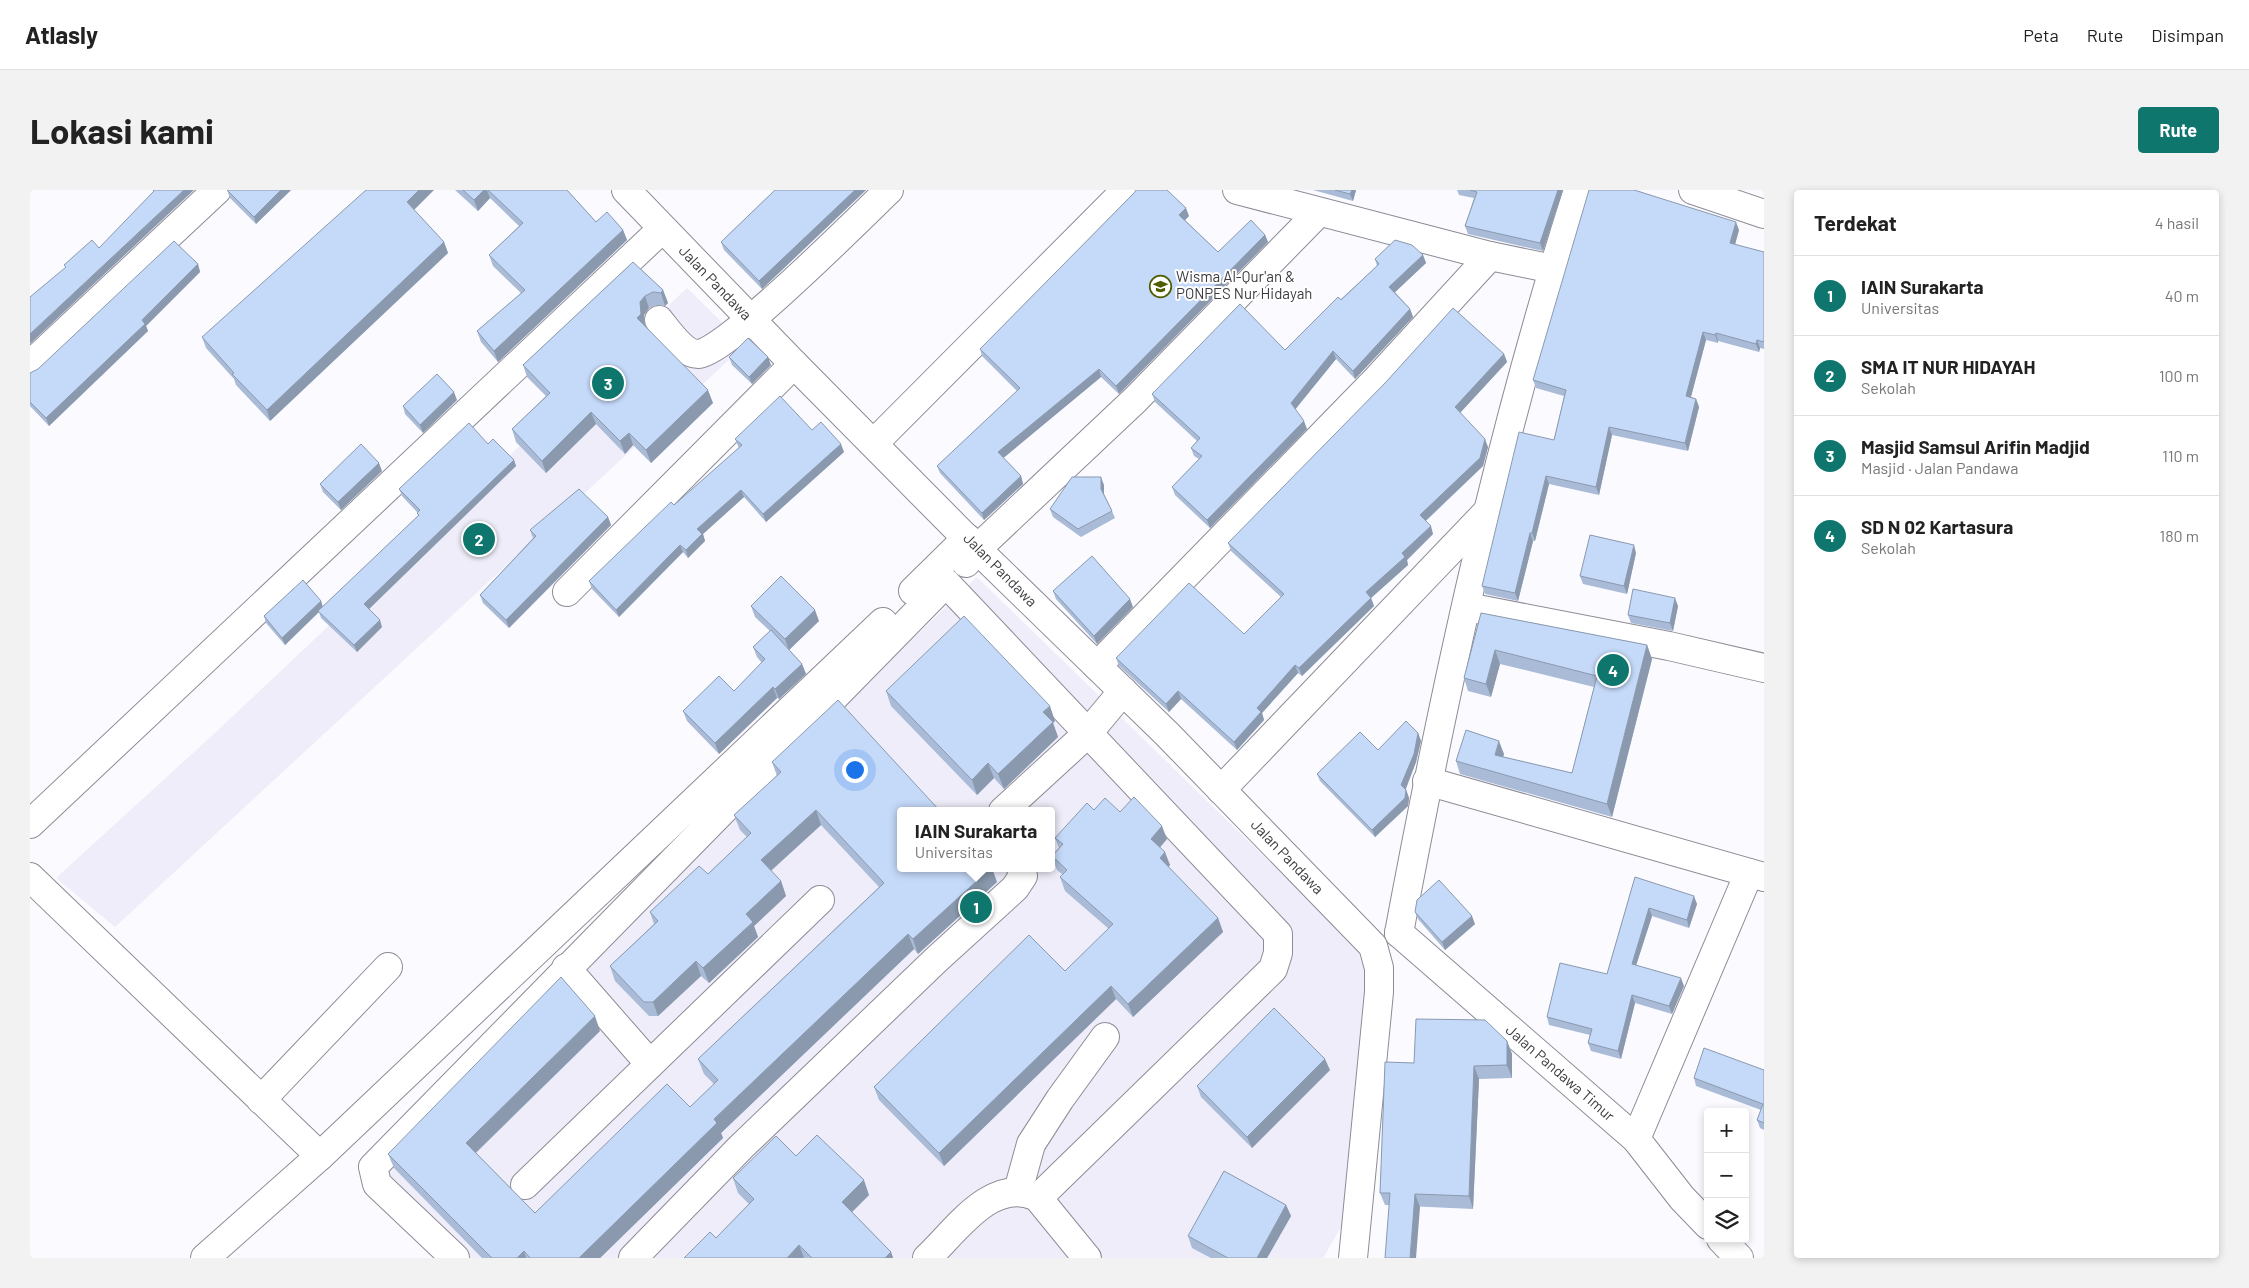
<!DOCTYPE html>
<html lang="id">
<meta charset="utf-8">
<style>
:root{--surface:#fff;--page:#f2f2f2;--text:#222;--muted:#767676;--line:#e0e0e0;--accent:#0f766e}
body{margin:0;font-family:Barlow,sans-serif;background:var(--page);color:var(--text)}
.controls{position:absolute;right:15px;bottom:15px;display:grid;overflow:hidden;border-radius:5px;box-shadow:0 2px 8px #0003}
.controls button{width:45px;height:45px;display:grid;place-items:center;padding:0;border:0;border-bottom:1px solid var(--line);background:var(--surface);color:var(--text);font:25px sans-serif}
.you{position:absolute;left:824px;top:579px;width:18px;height:18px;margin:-12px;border:4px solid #fff;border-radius:50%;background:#1a73e8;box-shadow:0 0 0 8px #1a73e833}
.badge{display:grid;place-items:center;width:32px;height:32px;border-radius:50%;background:var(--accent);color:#fff;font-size:16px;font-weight:700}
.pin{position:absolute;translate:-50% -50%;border:2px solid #fff;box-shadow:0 1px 5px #0006}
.popup{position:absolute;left:867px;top:617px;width:158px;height:65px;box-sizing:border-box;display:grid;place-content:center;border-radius:5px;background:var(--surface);filter:drop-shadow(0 1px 4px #0005);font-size:16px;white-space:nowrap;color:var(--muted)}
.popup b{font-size:19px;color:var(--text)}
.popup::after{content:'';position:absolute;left:50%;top:100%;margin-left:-10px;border:10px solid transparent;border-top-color:var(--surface)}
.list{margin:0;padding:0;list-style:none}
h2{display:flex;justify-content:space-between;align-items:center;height:65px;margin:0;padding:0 20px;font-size:21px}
h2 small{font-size:16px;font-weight:400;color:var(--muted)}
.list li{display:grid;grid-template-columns:32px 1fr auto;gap:15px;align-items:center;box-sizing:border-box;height:80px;padding:0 20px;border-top:1px solid var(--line)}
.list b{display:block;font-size:19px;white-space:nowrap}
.list p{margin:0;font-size:16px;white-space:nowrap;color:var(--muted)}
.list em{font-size:16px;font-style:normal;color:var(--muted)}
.icon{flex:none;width:28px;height:28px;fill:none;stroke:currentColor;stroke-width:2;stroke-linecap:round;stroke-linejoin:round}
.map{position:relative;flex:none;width:1734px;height:1068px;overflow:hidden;border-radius:5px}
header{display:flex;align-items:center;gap:30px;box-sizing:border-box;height:70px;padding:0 25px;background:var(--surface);border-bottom:1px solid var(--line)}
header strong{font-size:24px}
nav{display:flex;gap:28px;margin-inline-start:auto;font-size:18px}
.intro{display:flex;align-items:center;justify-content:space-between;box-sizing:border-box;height:120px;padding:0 30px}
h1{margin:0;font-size:35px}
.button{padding:12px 22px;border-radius:5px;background:var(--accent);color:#fff;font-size:18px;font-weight:700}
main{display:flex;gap:30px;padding:0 30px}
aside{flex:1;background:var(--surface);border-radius:5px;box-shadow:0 2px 8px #0003}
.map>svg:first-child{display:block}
.built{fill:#eeedf9;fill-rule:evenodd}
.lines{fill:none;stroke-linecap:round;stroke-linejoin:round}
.minor-casing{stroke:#8d8c96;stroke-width:30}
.minor{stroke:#fff;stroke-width:28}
.wall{fill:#a9bbd6}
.shaded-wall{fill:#8a99ae}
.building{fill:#c5daf9;stroke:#8a99ae}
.labels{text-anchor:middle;stroke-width:4;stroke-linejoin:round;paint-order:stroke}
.poi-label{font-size:15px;fill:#3c3b40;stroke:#fff;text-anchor:start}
.street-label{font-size:15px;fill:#3c3b40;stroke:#fff}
</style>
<header>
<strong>Atlasly</strong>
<nav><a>Peta</a><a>Rute</a><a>Disimpan</a></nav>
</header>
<div class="intro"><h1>Lokasi kami</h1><a class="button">Rute</a></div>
<main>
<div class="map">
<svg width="1734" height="1068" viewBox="0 0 1734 1068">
<rect width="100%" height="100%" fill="#fafaff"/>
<g class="built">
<path d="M657,98L715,155L85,737L26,688L186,542Z"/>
<path d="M947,387L1327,757L1346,818L1327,1010L1293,1068H414L329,983ZM871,621H1021V678H871Z"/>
</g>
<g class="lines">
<defs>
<g id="minor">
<path d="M596,0L764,174L956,368L1137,544L1343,756L1349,778V802L1323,1068"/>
<path d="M1207,0L1460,66L1523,79"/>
<path d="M1663,0L1734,24"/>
<path d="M629,130C638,141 653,164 668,164C694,164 832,26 859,0"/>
<path d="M0,175L187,0"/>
<path d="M844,253L1096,0"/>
<path d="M936,373L948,358L1105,210L1289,22"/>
<path d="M883,401L937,348"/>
<path d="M537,402L764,174"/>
<path d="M1437,417L1639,456L1734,478"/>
<path d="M1067,476L1347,189L1460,66"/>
<path d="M1397,591L1734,687"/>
<path d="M1191,600L1458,321"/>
<path d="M973,621L1058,543L1093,501"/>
<path d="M0,634L632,39"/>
<path d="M0,687L290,966"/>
<path d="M1369,743C1416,492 1470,242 1548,0"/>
<path d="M1369,743L1606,949L1652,1008L1678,1035"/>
<path d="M536,778L620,874"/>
<path d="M231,910L358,777"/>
<path d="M1606,949L1719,683"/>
<path d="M495,995L790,710"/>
<path d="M988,1001L1001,954L1030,909L1075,847"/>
<path d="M1691,1049L1709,1068"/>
<path d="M175,1068L290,966L853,432"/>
<path d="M425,1068L347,994L343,977L916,393L1248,744V763L1243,779L1008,1008L1057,1068"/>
<path d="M603,1068L711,957L907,769L985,698L993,686L991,678"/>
<path d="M897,1068C925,1042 961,987 1005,1006"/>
</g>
</defs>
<use href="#minor" class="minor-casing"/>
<use href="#minor" class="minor"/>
</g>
<g class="wall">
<path d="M197,0H261L226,34L200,8Z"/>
<path d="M425,0H537L566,32L593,40L597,50L468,172L451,152L447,141L491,103L463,76L459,65L489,36L460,8L448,21Z"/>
<path d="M745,0H836L732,99L694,60L691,52Z"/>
<path d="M1283,0H1326L1323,11Z"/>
<path d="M1427,0H1533L1513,61L1438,44L1435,36L1444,8L1429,5Z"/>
<path d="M1609,1L1709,40L1705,55L1734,62V159L1730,158L1729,162L1688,151V153L1676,150L1661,207L1666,209L1669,217L1658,261L1582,245L1569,305L1519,294L1505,351H1503L1488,411L1455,404L1452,396L1524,250L1534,206L1506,198L1503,190Z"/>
<path d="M1104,3L1159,26L1155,30L1188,62L1235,45L1238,52L1089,204L1071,187L973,268L991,286L993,294L954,330L910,283L907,276L987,201L952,166L950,159Z"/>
<path d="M384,20L414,52L418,63L240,231L206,195L204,189L176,158L172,147Z"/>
<path d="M1393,65L1396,73L1365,102L1380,119L1383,127L1325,189L1306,169L1265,219L1277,239L1180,338L1145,305L1142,297L1169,269L1164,266L1161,258L1167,251L1125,212L1122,204L1255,160L1347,76L1345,69Z"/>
<path d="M603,72L633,100L638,113L635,116L627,115L619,118L614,125L615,137L683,213L621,273L603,255L595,264L566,234L516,283L486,252L482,239L516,206L497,187L493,175Z"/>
<path d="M168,74L170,82L116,136L118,141L19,236L0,216V183L8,179Z"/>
<path d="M1474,164L1477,172L1430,223L1458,257L1453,276L1396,331L1403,344L1377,370L1378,375L1341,408L1344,416L1272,486L1268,483L1232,523L1234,530L1207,560L1151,509L1139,522L1089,476L1086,468L1214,444L1251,407L1201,361L1198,353Z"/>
<path d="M699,167L741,175L722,194L702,175Z"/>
<path d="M427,210L393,243L375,224L373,216Z"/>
<path d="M782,240L814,262L736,332L714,307L673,344L675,351L658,368L653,362L589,427L562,399L559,391L709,258L705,249Z"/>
<path d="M458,254L484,270L486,276L339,419L352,437L327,462L291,428L289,422L255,455L236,433L234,426L291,411L293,417L388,326L387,322L372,306L369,299Z"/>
<path d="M352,281L311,320L293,302L290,294Z"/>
<path d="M1074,295V304L1082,321L1085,328L1051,347L1023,327L1020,319Z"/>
<path d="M578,327L581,335L479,438L453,413L450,405L503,348L500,340Z"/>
<path d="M1606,363L1597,404L1553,394L1550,386Z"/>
<path d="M1023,401L1103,417L1067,454L1026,409Z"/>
<path d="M721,416L789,431L759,460L772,474L776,484L749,509L747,508L689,564L657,531L653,521L704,501L732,473L727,467L723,457L740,441L725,427Z"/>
<path d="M1648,416L1643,441L1601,433L1598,425Z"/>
<path d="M1451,423L1617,455L1622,469L1582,627L1430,584L1426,571L1474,564L1473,567L1542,583L1564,497L1470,474L1461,507L1438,501L1434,488Z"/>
<path d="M856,501L1025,531L1023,533L1028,547L974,599L964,588L947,605L861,516Z"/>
<path d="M1388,543L1391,551L1386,572L1376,599L1379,608L1378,616L1345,647L1290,591L1287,584Z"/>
<path d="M742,572L967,692L888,764L884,759L691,943L693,948L570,1068H452L364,978L358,964L570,841L446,963L505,1023L660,917L684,894L674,884L668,869L849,697L791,635L741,681L751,691L756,706L724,736L728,747L679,793L671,786L628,826H619L585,791L580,776L624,734L620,722L678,684L717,647L710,640L704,625L747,586Z"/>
<path d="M1064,620L1090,622L1137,649L1130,657L1140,675L1138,677L1188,728L1193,742L1103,827L1086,809L914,976L849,910L844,897L1035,781L1079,739L1035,701L1030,687L1033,685L1027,680L1022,666L1029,658L1025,648Z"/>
<path d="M1605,687L1667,714L1659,738L1622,726L1606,775L1654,796L1642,824L1605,813L1591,869L1561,861L1558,853L1560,845L1519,835L1517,827L1577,784Z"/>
<path d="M1385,722L1445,734L1415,760L1388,729Z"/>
<path d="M1477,851L1482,864V888L1449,889L1443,1019L1355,1015L1350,1003L1384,873Z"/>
<path d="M1300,880L1222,958L1171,907L1167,896Z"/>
<path d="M1734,880V940L1730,938L1727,930L1731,920L1666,896L1664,888Z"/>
<path d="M766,966L839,1005L822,1022L861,1062L863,1068H654L686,1048L719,1014L708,1003L703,988Z"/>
<path d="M1256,1015L1261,1026L1237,1068H1181L1162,1058L1158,1046Z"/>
</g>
<g class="shaded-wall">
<path d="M154,0H164L0,154V144Z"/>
<path d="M251,0H261L226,34L224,27Z"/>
<path d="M389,0H404L381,23L377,12Z"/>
<path d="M454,0H457L460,8L448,21L444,10Z"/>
<path d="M825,0H836L732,99L729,91Z"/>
<path d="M1322,0H1326L1323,11L1320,4Z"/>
<path d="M1528,0H1533L1513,61L1510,53Z"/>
<path d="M1156,18L1159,26L1152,33L1149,25Z"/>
<path d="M1706,32L1709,40L1703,61L1700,53Z"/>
<path d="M593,40L597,50L468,172L464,161Z"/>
<path d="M1235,45L1238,52L1089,204L1086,196Z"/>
<path d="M414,52L418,63L240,231L237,220Z"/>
<path d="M1393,65L1396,73L1362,105L1359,97Z"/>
<path d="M168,74L170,82L116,136L118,141L19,236L16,228Z"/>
<path d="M633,100L638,113L635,116L631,103Z"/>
<path d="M615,106L619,118L614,125L615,137L607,128L610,112Z"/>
<path d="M1380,119L1383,127L1325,189L1323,181Z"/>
<path d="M1673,142L1676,150L1659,214L1656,206Z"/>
<path d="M1686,143L1688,151V153L1685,145Z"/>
<path d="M1727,150L1730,158L1729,162L1726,154Z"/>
<path d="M1303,161L1306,169L1264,221L1261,213Z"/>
<path d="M1474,164L1477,172L1428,225L1425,217Z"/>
<path d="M738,167L741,175L722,194L719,187Z"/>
<path d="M1069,179L1071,187L971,270L968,262Z"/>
<path d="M678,200L683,213L621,273L616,260Z"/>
<path d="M424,202L427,210L393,243L390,235Z"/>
<path d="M1666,209L1669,217L1658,261L1655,253Z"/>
<path d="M561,222L566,234L516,283L512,271Z"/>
<path d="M1274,231L1277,239L1180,338L1177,330Z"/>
<path d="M1579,237L1582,245L1569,305L1566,297Z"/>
<path d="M599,243L603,255L595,264L590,251Z"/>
<path d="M1455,249L1458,257L1453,276L1393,333L1390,325Z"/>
<path d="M811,254L814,262L736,332L733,324Z"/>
<path d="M484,270L486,276L337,421L334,414Z"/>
<path d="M349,273L352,281L311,320L308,312Z"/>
<path d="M991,286L993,294L954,330L952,323Z"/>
<path d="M1516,286L1519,294L1505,351L1502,343Z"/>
<path d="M1071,287L1074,295V307L1071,299Z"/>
<path d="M711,300L714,307L673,344L675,351L658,368L656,360L667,339Z"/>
<path d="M578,327L581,335L479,438L476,430Z"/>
<path d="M1401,336L1403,344L1377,370L1378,375L1341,408L1344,416L1272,486L1269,478L1336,402L1372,363Z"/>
<path d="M1500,343L1503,351L1488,411L1485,403Z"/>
<path d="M650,355L653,362L589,427L586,420Z"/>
<path d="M1604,355L1606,363L1597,404L1594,396Z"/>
<path d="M1645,408L1648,416L1643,441L1640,433Z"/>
<path d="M1100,409L1103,417L1067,454L1064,446Z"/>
<path d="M291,411L293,418L255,455L252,448Z"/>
<path d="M785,420L789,431L759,460L755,449Z"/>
<path d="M350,430L352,437L327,462L324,455Z"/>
<path d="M1617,455L1622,469L1582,627L1577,614Z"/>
<path d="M1465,460L1470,474L1461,507L1456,494Z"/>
<path d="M772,474L776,484L749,509L745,499Z"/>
<path d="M1265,475L1268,483L1232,523L1234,530L1207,560L1204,552L1227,518Z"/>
<path d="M743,497L747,508L689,564L685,553Z"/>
<path d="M1148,501L1151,509L1139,522L1136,514Z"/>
<path d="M1020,516L1025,531L1023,533L1028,547L974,599L968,584L1013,522Z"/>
<path d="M1388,543L1391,551L1386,572L1374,603L1371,595Z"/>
<path d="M1469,551L1474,564L1470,578L1465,565Z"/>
<path d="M958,573L964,588L947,605L942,590Z"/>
<path d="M1376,600L1379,608L1378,616L1345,647L1342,640Z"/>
<path d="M786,620L791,635L736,685L731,670Z"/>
<path d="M1132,636L1137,649L1126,662L1121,649Z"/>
<path d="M1135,662L1140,675L1134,682L1130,668Z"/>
<path d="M961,678H962L967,692L888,764L883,749Z"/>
<path d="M751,691L756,706L724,736L728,747L679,793L673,778L716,724Z"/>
<path d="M1664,706L1667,714L1659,738L1657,730Z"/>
<path d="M1619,718L1622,726L1604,782L1602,774Z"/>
<path d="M1442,726L1445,734L1415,760L1412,752Z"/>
<path d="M1188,728L1193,742L1103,827L1098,814Z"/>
<path d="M878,744L884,759L691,943L693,948L570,1068H549L684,929Z"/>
<path d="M666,771L671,786L628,826L623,812Z"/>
<path d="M1651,788L1654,796L1642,824L1639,816Z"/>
<path d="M1081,796L1086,809L914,976L909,963Z"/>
<path d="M1602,805L1605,813L1591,869L1588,861Z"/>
<path d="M565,826L570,841L441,967L436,953Z"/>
<path d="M1477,851L1482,864V888L1477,875Z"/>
<path d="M1295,869L1300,880L1222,958L1217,947Z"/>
<path d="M1444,876L1449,889L1443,1019L1439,1006Z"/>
<path d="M834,990L839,1005L817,1027L812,1012Z"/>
<path d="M1385,1004L1390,1017L1386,1068H1380Z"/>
<path d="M1256,1015L1261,1026L1237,1068H1227Z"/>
<path d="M769,1055L774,1068H757Z"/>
<path d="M494,1061L496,1068H487Z"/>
<path d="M861,1062L863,1068H855Z"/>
</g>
<g class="building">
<path d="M123,0H154L0,144V107L36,77L34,75L62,50L69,58L124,1Z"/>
<path d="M197,0H251L224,27Z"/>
<path d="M336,0H389L377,12L414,52L237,220L202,184L204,183L172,147Z"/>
<path d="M433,0H454L444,10Z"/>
<path d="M458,0H537L566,32L577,22L593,40L464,161L447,141L495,100L459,65L493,33Z"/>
<path d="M745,0H825L729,91L691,52Z"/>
<path d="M1106,0H1137L1156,18L1149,25L1188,62L1221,30L1235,45L1086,196L1069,179L968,262L991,286L952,323L907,276L990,198L950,159L1104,3Z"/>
<path d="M1305,0H1322L1320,4Z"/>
<path d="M1440,0H1528L1510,53L1435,36L1447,2Z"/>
<path d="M1559,0H1604L1706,32L1700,53L1734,62V152L1727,150L1726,154L1686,143L1685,145L1673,142L1656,206L1666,209L1655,253L1579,237L1566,297L1516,286L1502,343H1500L1485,403L1452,396L1489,242L1524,250L1536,200L1503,190Z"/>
<path d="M1365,50L1382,55L1393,65L1359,97L1380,119L1323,181L1303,161L1261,213L1274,231L1177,330L1142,297L1172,266L1161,258L1170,248L1122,204L1210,114L1255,160L1308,107L1311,110L1349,74L1345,69Z"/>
<path d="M144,51L168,74L112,130L115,134L16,228L0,212V183L8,179Z"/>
<path d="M603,72L633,100L631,103L623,102L615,106L610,112L611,124L607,128L678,200L616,260L599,243L590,251L561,222L512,271L482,239L520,203L493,175Z"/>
<path d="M1423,118L1474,164L1425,217L1455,249L1450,268L1390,325L1401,336L1372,363L1375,367L1336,402L1341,408L1269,478L1265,475L1227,518L1231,522L1204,552L1148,501L1136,514L1086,468L1159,393L1214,444L1254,404L1198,353L1356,192Z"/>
<path d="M718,148L738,167L719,187L699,167Z"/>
<path d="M407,184L424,202L390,235L373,216Z"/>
<path d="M750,206L782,240L791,232L811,254L733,324L711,300L667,339L672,344L656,360L650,355L586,420L559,391L641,312L644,315L712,255L705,249Z"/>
<path d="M439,233L458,254L463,249L484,270L334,414L350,430L324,455L288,421L389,325L387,323L390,320L369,299Z"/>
<path d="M331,254L349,273L308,312L290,294Z"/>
<path d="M1042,287H1071V299L1082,321L1048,339L1020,319Z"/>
<path d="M549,299L578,327L476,430L450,405L506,346L500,340Z"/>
<path d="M1560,345L1604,355L1594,396L1550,386Z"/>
<path d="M1062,366L1100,409L1064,446L1023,401Z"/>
<path d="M751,386L785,420L755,449L721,416Z"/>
<path d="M273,390L291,411L252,448L234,426Z"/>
<path d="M1603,399L1645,408L1640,433L1598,425Z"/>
<path d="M1451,423L1617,455L1577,614L1426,571L1436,540L1469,551L1465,565L1542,583L1567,486L1465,460L1456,494L1434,488Z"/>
<path d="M934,426L1020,516L1013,522L1023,532L968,584L958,573L942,590L856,501Z"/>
<path d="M741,440L772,474L745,499L743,497L685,553L653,521L689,486L704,501L735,469L723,457Z"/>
<path d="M808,510L910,621H871V678H961L883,749L878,744L684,929L687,933L549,1068H500L494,1061L487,1068H462L358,964L531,787L565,826L436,953L505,1023L637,894L660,917L688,890L668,869L854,693L786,620L731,670L751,691L716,724L723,732L673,778L666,771L623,812H614L580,776L628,731L620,722L669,676L678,684L721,643L704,625L751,582L742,572Z"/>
<path d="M1376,531L1388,543L1384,564L1371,595L1376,600L1375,608L1342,640L1287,584L1330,542L1348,560Z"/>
<path d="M1104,607L1132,636L1121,649L1135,662L1130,668L1188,728L1098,814L1081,796L909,963L844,897L999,745L1035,781L1083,734L1030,687L1037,680L1022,666L1033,654L1025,648L1057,613L1064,620L1075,608L1090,622Z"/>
<path d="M1605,687L1664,706L1657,730L1619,718L1602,774L1651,788L1639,816L1602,805L1588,861L1558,853L1562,839L1517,827L1530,773L1577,784Z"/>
<path d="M1409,690L1442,726L1412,752L1385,722L1387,710Z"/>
<path d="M1244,818L1295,869L1217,947L1167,896Z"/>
<path d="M1386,829L1455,830L1477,851V875L1444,876L1439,1006L1385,1004L1380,1068H1355L1360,1003H1350L1355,872L1384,873Z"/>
<path d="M1674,858L1734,880V933L1727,930L1733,914L1664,888Z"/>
<path d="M787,945L834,990L812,1012L861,1062L855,1068H782L769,1055L757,1068H654L680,1042L686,1048L724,1009L703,988L746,946L766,966Z"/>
<path d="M1194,981L1256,1015L1227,1068H1198L1158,1046Z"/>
</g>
<defs>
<symbol id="school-ring" viewBox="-11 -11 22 22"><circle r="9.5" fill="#fff" stroke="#4e5e00" stroke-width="1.5"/><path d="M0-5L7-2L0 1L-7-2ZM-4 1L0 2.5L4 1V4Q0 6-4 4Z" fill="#4e5e00"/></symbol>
</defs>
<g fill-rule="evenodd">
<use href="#school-ring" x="1118" y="84" width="25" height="25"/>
</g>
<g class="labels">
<g class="poi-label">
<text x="1146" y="92">Wisma Al-Qur'an &amp;<tspan x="1146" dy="17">PONPES Nur Hidayah</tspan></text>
</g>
<g class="street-label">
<text transform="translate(685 93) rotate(46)" y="5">Jalan Pandawa</text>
<text transform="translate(970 380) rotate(45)" y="5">Jalan Pandawa</text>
<text transform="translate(1257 667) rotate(46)" y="5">Jalan Pandawa</text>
<text transform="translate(1530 883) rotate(41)" y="5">Jalan Pandawa Timur</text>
</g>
</g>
</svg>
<div class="controls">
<button>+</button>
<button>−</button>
<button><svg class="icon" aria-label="layers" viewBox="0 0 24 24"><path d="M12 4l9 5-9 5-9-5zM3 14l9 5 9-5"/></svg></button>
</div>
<div class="you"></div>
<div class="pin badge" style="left:946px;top:717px">1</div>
<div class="popup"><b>IAIN Surakarta</b>Universitas</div>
<div class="pin badge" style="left:449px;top:349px">2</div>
<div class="pin badge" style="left:578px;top:193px">3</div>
<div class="pin badge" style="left:1583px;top:480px">4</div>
</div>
<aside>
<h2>Terdekat<small>4 hasil</small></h2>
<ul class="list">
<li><span class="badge">1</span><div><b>IAIN Surakarta</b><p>Universitas</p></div><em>40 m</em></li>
<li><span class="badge">2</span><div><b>SMA IT NUR HIDAYAH</b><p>Sekolah</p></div><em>100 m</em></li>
<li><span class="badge">3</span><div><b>Masjid Samsul Arifin Madjid</b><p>Masjid · Jalan Pandawa</p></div><em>110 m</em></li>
<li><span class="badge">4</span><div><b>SD N 02 Kartasura</b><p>Sekolah</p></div><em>180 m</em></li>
</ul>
</aside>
</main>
